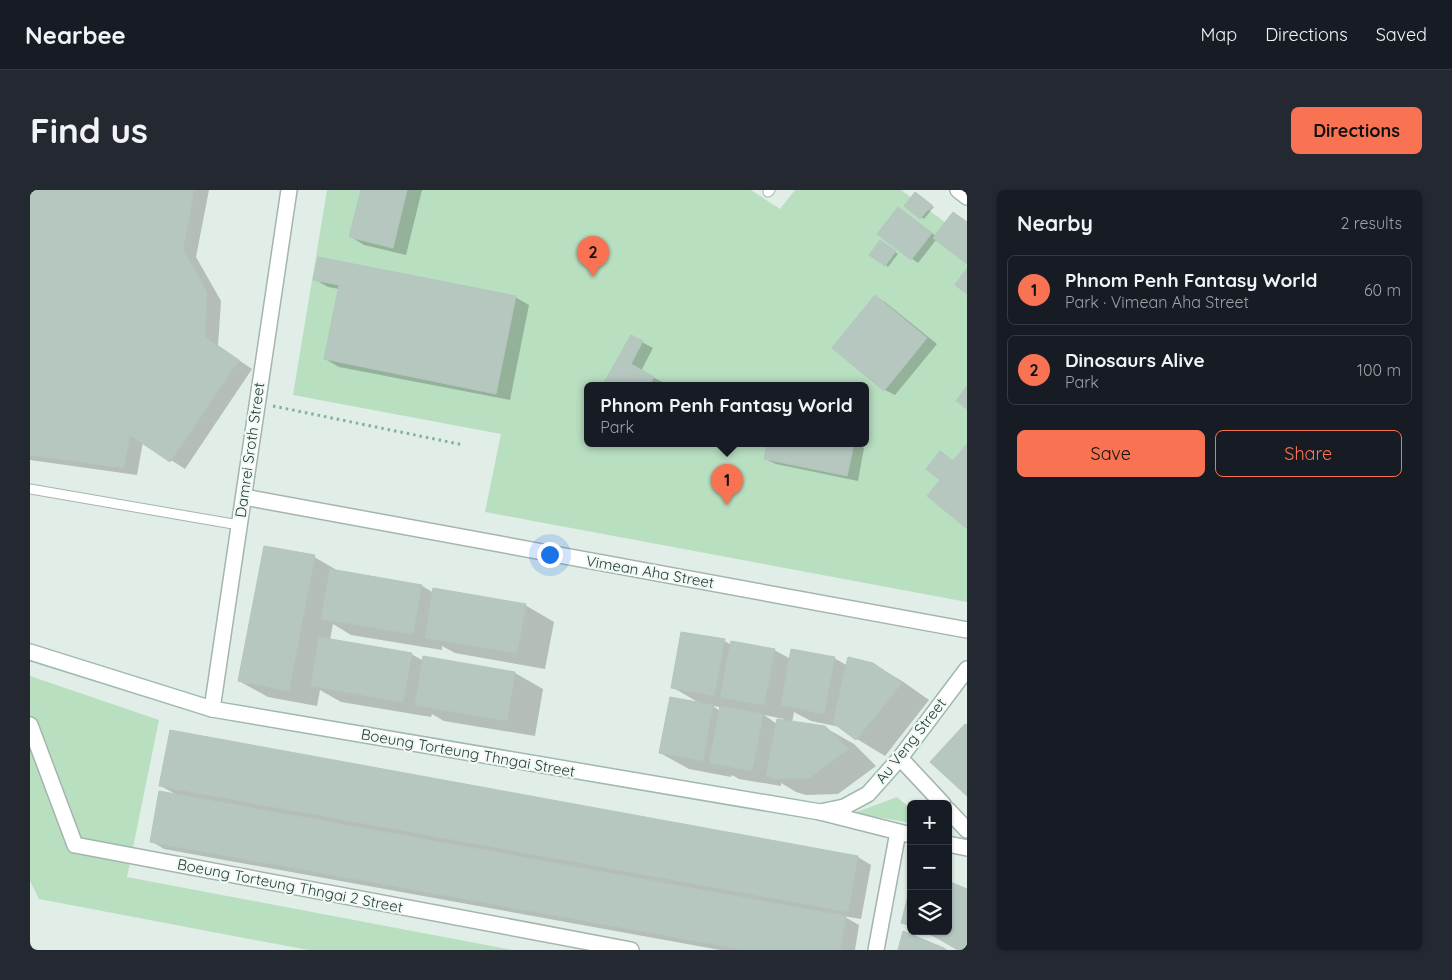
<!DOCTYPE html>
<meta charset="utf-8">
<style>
:root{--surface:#171b24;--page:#242831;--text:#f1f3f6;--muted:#9ea1a6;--line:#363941;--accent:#f97353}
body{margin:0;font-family:Quicksand,sans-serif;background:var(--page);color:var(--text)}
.controls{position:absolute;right:15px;bottom:15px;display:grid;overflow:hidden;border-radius:8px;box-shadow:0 1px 4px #0004}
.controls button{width:45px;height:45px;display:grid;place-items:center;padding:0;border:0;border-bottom:1px solid var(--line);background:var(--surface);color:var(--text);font:25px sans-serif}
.you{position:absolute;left:519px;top:364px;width:18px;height:18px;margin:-12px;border:4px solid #fff;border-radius:50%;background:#1a73e8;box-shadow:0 0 0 8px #1a73e833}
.badge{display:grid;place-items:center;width:32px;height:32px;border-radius:50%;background:var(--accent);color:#111;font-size:16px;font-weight:700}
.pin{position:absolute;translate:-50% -41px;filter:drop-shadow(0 1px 2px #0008)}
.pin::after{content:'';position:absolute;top:26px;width:18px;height:15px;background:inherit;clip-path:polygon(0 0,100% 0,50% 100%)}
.popup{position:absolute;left:554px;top:192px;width:285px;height:65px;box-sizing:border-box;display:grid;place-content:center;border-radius:8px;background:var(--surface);filter:drop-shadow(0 1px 4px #0005);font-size:16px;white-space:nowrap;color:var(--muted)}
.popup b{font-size:19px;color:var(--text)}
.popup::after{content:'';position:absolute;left:50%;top:100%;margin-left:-10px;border:10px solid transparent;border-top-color:var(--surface)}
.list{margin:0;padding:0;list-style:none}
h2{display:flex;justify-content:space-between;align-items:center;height:65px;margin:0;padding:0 20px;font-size:21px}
h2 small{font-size:16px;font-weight:400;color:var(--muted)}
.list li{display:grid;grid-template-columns:32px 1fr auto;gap:15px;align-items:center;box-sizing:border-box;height:70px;margin:0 10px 10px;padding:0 10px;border:1px solid var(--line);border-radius:8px}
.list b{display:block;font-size:19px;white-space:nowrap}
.list p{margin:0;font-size:16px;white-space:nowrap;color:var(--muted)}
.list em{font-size:16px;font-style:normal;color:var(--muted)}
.actions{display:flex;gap:10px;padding:15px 20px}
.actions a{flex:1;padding:11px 0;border:1px solid var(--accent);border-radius:8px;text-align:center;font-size:18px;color:var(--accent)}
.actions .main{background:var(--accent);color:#111}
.icon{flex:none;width:28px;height:28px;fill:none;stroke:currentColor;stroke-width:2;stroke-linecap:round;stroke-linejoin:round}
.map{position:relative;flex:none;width:937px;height:760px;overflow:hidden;border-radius:8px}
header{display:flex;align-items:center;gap:30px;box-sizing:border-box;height:70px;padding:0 25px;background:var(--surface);border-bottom:1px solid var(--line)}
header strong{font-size:24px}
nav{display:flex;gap:28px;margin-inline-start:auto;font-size:18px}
.intro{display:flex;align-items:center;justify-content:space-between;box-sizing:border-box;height:120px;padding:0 30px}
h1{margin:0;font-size:35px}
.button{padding:12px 22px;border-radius:8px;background:var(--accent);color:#111;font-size:18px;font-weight:700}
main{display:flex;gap:30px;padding:0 30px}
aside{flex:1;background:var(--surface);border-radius:8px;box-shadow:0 1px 4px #0004}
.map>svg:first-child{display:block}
.green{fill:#b9dfc1;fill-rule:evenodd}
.shadow{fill:#0003;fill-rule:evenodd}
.building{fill:#b6c7c0;stroke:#b3c6be}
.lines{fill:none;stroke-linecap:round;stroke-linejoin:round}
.lane-casing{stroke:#a4b5ae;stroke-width:11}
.street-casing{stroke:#a4b5ae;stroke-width:18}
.secondary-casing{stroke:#9fb9ae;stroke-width:18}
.path{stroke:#80b2a0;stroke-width:3;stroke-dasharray:2.5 4;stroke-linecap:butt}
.lane{stroke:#fff;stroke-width:9}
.street{stroke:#fff;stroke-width:15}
.secondary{stroke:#fff;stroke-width:15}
.labels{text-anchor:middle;stroke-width:4.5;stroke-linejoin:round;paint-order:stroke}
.street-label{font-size:15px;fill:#213e35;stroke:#f2f9f5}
</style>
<header>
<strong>Nearbee</strong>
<nav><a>Map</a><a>Directions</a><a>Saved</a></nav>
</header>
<div class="intro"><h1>Find us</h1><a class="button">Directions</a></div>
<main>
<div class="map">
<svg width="937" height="760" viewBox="0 0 937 760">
<rect width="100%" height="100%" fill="#e1ede7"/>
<g class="green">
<path d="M297,0H721L750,19L765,0H871L937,48V412L455,322L471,244L263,205ZM558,196H836V254H558Z"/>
<path d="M0,486L129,530L97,687L482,760H278L9,709L0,691Z"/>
<path d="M867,607L881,619V633L824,623Z"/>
</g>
<g class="shadow">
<path d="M0,0H179L166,67L191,111L188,156L222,179L155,279L113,252L107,285L0,270Z"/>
<path d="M332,0H392L376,65L334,55L321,47Z"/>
<path d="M888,5L904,17L894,29L876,15Z"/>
<path d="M868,18L906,46L924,23L937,32V73L906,50L888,73L848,44Z"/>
<path d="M853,53L868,64L858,77L856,75Z"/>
<path d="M284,89L485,107L499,115L480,210L309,177L295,169L309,99L298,97Z"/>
<path d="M845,107L855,112L907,154L865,205L855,200Z"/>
<path d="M601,146L623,158L611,181L634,193L632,196H573Z"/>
<path d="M738,254H827L834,258L828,291L746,274L735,269Z"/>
<path d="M284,367L312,383L392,396L404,403L495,415L524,432L515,479L425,463L412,456V460L321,445L303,434L300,450L381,464L394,471L485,483L513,499L505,546L414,531L402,524L401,527L311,512L290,500L287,516L238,507L209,491Z"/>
<path d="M694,451L702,455L744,460L761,469L804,468L818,476L843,474L872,491L899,510L855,566L827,549L810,537L781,531L764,522L762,533L794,537L824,554L846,576L808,604L776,605L766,602L751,593V596L709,589L702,585L701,587L659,579L630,563L671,514L642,497ZM683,516L690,517V521ZM734,525L754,529L753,531L747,534Z"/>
<path d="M131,596L828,667L841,675L831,729L813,726L829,735L825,760H690L134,659L121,651L147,605Z"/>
<path d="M890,741H918L937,760H930L916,751Z"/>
</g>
<g class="building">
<path d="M0,0H164L153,59L177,102L175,147L209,170L140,272L100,245L94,278L0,265Z"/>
<path d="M331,0H377L363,58L319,47Z"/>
<path d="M885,2L902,15L890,29L874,16Z"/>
<path d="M868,17L902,43L881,70L847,44Z"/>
<path d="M923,22L937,32V74L903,48Z"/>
<path d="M850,50L866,61L855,76L839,65Z"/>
<path d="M288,67L486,106L466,204L294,169L309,95L283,90Z"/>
<path d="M937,78V104L925,95Z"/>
<path d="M845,105L897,148L854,201L802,158Z"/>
<path d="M601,145L613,151L601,174L624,187L619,196H572Z"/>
<path d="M937,196V219L926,211Z"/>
<path d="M737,254H824L817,286L734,269Z"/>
<path d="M937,254V337L936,338L897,306L910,290L896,279L910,261L923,271Z"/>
<path d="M234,356L285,365L259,501L208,491Z"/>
<path d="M300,379L392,395L383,444L291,429Z"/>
<path d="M403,398L496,414L487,463L395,448Z"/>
<path d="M651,442L695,449L684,506L641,498Z"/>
<path d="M289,447L382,463L373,512L281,496Z"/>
<path d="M701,451L745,459L734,515L690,507Z"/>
<path d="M761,459L805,467L794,524L751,515Z"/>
<path d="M393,466L485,482L477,531L385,515Z"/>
<path d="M818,467L843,473L872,493L826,550L803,533Z"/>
<path d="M640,507L683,515L673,571L629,563Z"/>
<path d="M690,516L733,524L722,581L679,573Z"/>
<path d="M747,529L795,536L818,559L779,588L747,589L736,586Z"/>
<path d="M935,534L937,535V606L900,572Z"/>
<path d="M140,540L828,666L818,722L129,596Z"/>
<path d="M129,601L816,726L810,760H715L120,652Z"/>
<path d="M918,691L937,699V760H928L895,741H918Z"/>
<path d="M881,694V736L871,733Z"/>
<path d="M873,741L914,758L917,760H868Z"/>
</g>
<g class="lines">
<defs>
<g id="lane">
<path d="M738,2L740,0"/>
<path d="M0,299L209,335"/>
</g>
<g id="street">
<path d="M214,307L937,440"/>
<path d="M182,519L259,0"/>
<path d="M0,535L45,655L601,760"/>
<path d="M870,568L913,614"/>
<path d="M918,620L937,640"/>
<path d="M790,622L881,645"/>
<path d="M918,654L937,658"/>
<path d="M846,760L868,642"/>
</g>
<g id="secondary">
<path d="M928,0L937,7"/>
<path d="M0,462L182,519L790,622L814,617L838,604L870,568L937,479"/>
</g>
</defs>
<use href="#lane" class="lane-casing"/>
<use href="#street" class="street-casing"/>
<use href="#secondary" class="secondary-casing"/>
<path class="path" d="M243,216L434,255"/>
<use href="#lane" class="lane"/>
<use href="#street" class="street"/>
<use href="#secondary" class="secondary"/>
</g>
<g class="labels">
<g class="street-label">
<text transform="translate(220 260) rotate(-82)" y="5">Damrei Sroth Street</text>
<text transform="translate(620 382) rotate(10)" y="5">Vimean Aha Street</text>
<text transform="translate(881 551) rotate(-52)" y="5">Au Veng Street</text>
<text transform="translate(438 563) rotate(10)" y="5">Boeung Torteung Thngai Street</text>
<text transform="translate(260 696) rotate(11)" y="5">Boeung Torteung Thngai 2 Street</text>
</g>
</g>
</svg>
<div class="controls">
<button>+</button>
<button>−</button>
<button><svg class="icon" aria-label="layers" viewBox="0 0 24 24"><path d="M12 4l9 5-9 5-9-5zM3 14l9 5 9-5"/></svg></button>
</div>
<div class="you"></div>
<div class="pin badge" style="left:697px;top:315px">1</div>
<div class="popup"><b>Phnom Penh Fantasy World</b>Park</div>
<div class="pin badge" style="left:563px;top:87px">2</div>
</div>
<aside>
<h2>Nearby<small>2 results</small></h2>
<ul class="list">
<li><span class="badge">1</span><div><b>Phnom Penh Fantasy World</b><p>Park · Vimean Aha Street</p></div><em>60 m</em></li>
<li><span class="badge">2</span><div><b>Dinosaurs Alive</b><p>Park</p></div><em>100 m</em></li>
</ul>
<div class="actions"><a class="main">Save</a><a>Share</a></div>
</aside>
</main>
